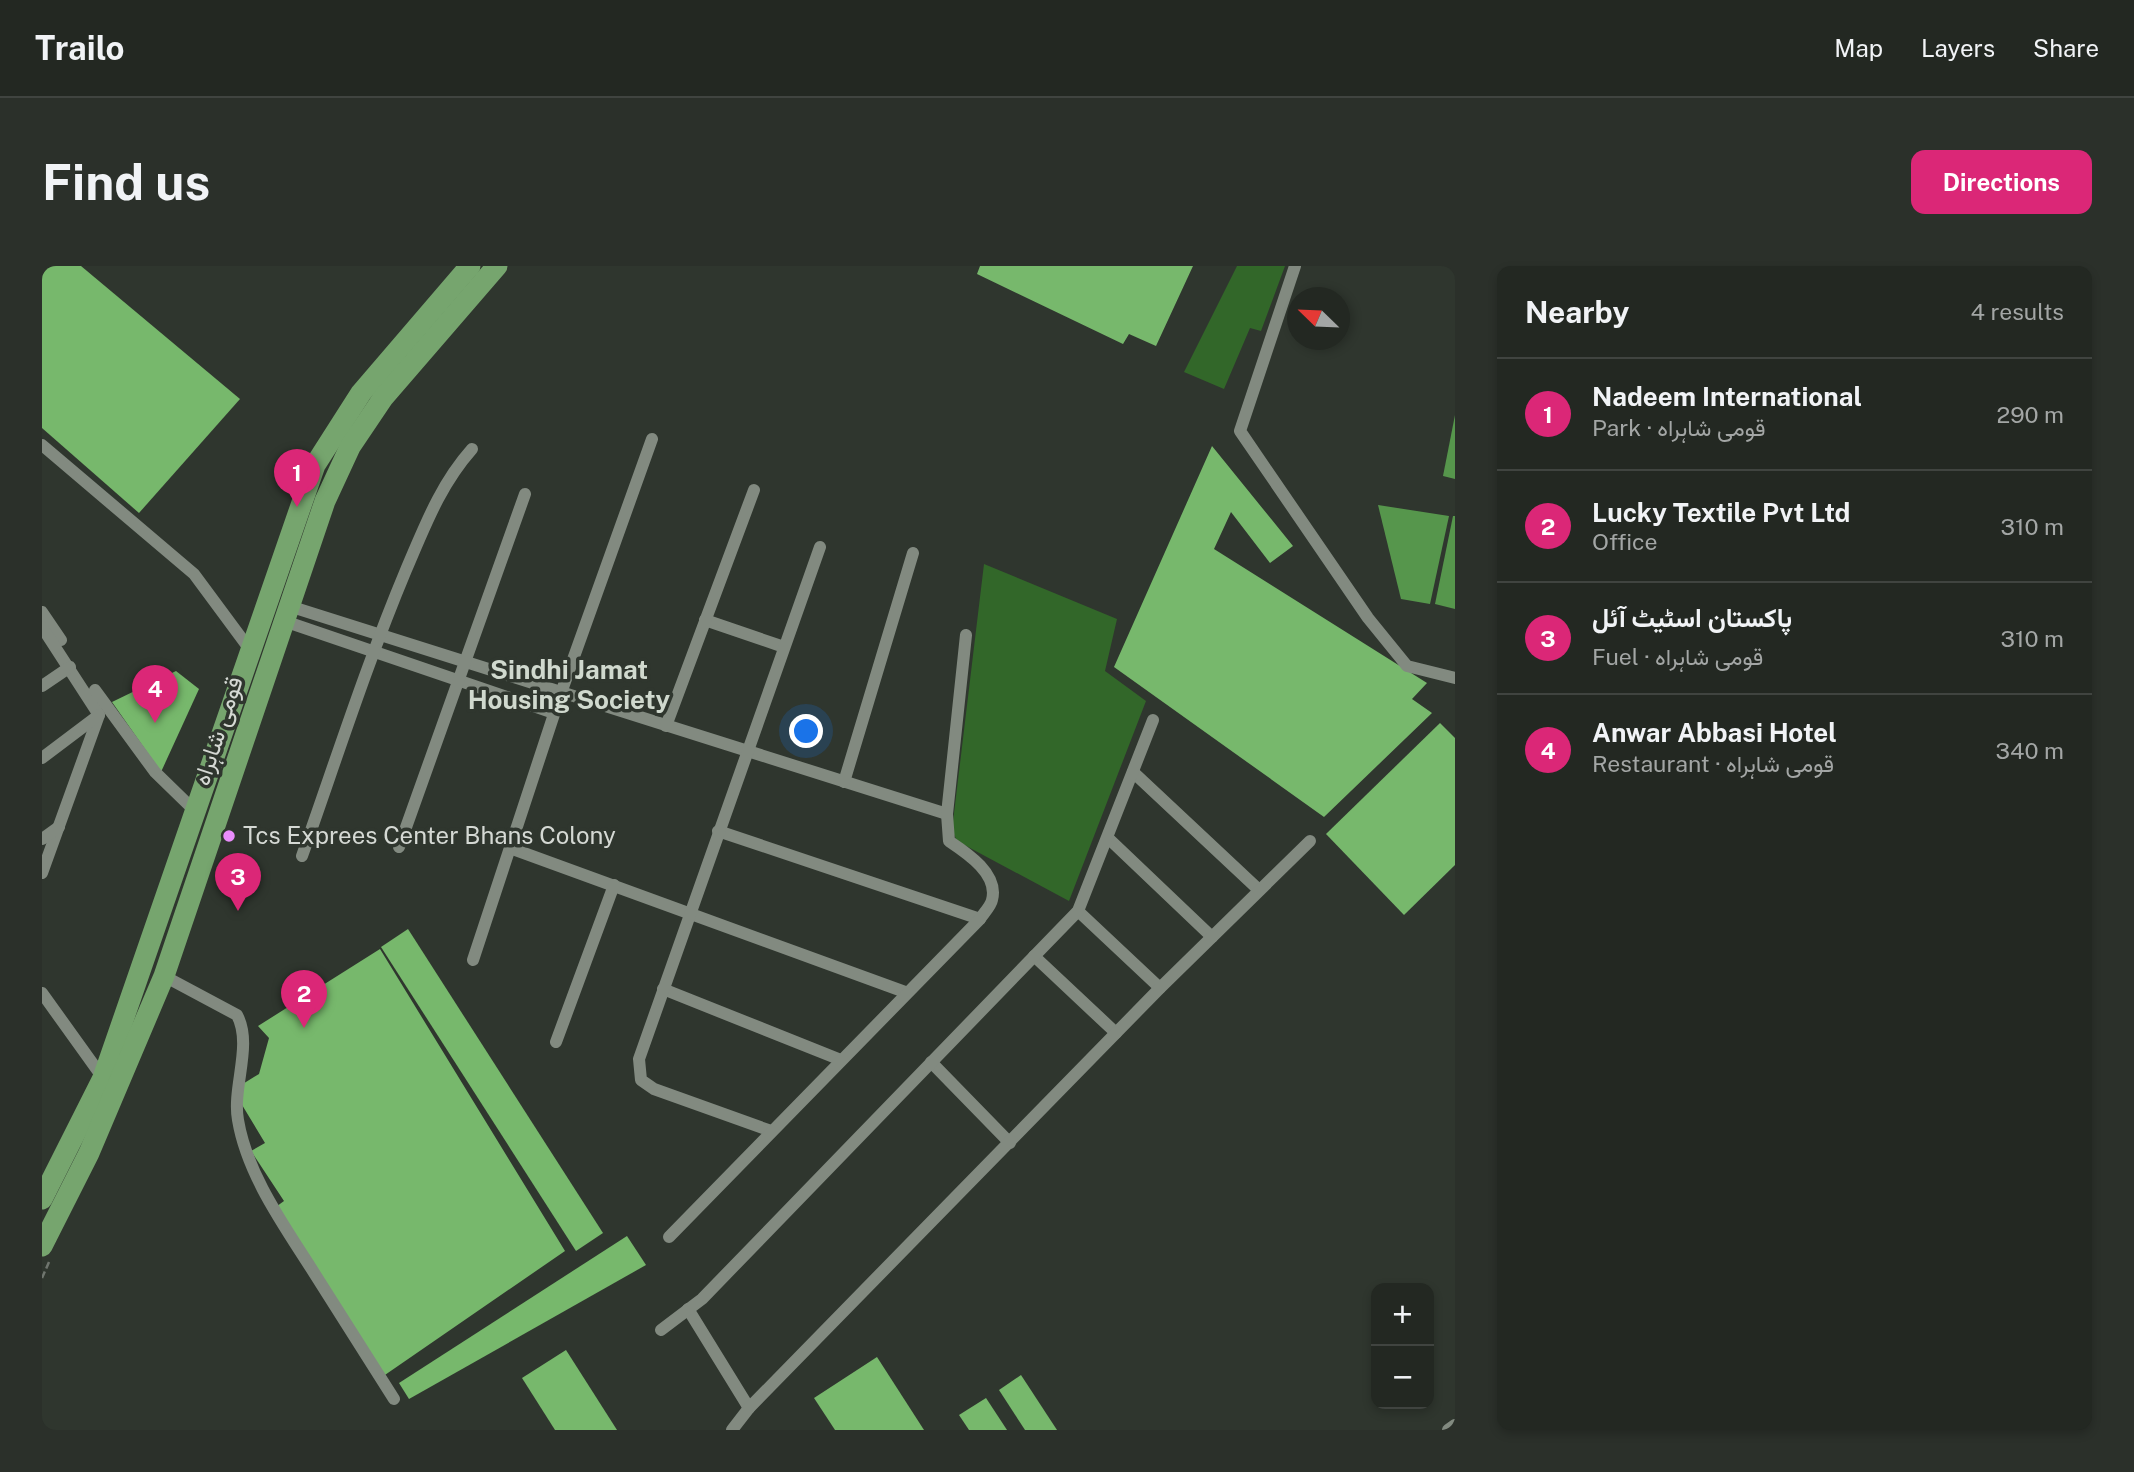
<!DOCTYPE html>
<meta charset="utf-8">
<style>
:root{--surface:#232822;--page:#2b302a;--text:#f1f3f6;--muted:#a3a6a5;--line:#404440;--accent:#db2777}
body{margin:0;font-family:"Public Sans",Vazirmatn,sans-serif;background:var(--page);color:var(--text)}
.controls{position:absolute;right:21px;bottom:21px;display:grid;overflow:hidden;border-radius:14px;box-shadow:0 4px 10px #0003}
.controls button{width:63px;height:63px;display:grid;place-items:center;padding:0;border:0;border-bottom:2px solid var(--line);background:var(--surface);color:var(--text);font:35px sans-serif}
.compass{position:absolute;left:1245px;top:21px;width:63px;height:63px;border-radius:50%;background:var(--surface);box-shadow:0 4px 10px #0003;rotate:293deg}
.you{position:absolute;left:765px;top:466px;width:24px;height:24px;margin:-18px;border:5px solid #fff;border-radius:50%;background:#1a73e8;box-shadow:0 0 0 10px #1a73e833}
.badge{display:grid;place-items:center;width:46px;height:46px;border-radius:50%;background:var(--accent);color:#fff;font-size:23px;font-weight:700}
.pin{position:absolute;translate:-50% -58px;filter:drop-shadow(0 2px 4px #0008)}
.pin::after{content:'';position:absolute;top:37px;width:24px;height:21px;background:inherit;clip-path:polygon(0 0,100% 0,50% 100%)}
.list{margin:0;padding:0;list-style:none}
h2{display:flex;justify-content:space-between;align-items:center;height:91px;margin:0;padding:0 28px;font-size:30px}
h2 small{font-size:23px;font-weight:400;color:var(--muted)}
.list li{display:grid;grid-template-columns:46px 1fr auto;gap:21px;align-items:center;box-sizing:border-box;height:112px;padding:0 28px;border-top:2px solid var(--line)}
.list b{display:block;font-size:26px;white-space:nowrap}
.list p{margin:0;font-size:23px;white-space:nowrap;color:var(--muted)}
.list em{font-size:23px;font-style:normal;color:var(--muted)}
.map{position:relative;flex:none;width:1413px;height:1164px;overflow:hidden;border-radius:14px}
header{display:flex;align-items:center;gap:42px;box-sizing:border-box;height:98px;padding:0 35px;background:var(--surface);border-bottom:2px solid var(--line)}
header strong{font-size:33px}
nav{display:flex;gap:38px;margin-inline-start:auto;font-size:24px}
.intro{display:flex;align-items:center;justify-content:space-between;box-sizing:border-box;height:168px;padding:0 42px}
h1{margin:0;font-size:49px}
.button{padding:18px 32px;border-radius:14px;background:var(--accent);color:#fff;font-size:24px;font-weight:700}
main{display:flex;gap:42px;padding:0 42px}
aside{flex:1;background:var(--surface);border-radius:14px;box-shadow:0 4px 10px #0003}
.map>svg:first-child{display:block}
.green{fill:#326729}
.water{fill:#56964c}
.building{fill:#77b86c}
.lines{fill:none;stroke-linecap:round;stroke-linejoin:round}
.path{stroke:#6f756e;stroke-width:2.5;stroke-dasharray:7 3.5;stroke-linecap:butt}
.minor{stroke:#828a80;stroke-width:12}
.highway{stroke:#76a56e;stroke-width:21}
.poi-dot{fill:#ea8dfc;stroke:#2f362e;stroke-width:2.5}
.labels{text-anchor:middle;stroke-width:7;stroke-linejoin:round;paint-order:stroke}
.street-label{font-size:24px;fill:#d5d9d4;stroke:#2f362e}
.poi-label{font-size:24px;fill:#d5d9d4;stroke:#2f362e;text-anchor:start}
.neighbourhood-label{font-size:26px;font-weight:bold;fill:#d0d9ce;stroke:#2f362e}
</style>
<header>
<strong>Trailo</strong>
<nav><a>Map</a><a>Layers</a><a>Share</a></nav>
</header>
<div class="intro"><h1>Find us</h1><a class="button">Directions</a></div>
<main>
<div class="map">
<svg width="1413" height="1164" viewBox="0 0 1413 1164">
<rect width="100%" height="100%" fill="#2f362e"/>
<g class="green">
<path d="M1195,0H1243L1219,65L1208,62L1182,123L1142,106Z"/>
<path d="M942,298L1075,353L1063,405L1104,435L1027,635L915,575L910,564Z"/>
</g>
<g class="water">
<path d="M1413,149V213L1401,210Z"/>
<path d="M1336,239L1407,250L1388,338L1359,333Z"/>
<path d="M1411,250H1413V343L1393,338Z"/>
</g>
<g class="building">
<path d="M0,0H39L198,133L97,247L0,162Z"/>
<path d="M938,0H1151L1114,80L1087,68L1081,78L935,8Z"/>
<path d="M1170,180L1251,280L1228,297L1189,246L1172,283L1385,417L1370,433L1390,447L1282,551L1072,401Z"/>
<path d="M134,405L157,423L119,506L70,436Z"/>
<path d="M1398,457L1413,472V599L1362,649L1284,568Z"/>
<path d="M366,663L561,967L534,985L339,681Z"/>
<path d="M338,683L523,985L340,1111L231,943L242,935L209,885L223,877L191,824L217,808L227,772L216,760Z"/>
<path d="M585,970L604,999L367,1133L357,1117Z"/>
<path d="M524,1084L575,1164H513L480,1112Z"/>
<path d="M835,1091L882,1164H793L772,1132Z"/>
<path d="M979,1109L1015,1164H983L957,1124Z"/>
<path d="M944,1132L965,1164H927L917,1149Z"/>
</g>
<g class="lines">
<path class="path" d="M0,1012L7,996"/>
<g class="minor">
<path d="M1253,0L1198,165L1326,352L1365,400L1413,412"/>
<path d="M0,179L152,308L209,385"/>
<path d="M247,340L905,548"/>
<path d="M0,346L19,374"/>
<path d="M663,354L742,381"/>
<path d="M242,355L512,447"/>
<path d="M0,361L57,449L0,607"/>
<path d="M0,420L28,401"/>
<path d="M53,424L113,506L152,544"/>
<path d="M624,460L712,224"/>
<path d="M0,492L57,449"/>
<path d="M1091,506L1217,624"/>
<path d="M802,516L871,287"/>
<path d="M676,565L938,653"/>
<path d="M1066,572L1170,671"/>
<path d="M0,573L17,561"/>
<path d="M357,581L483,228"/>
<path d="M468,582L863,726"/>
<path d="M260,590C294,494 325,397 364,304C383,260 398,219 430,183"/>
<path d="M1036,645L1118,722"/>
<path d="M992,690L1074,767"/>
<path d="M431,694L519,427L610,173"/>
<path d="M122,710L195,749C211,779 190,821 196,854C205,908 241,958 269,1002C297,1046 325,1090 352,1133"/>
<path d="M621,723L799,794"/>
<path d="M0,727L61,812"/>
<path d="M514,776L572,619"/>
<path d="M889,796L968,877"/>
<path d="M729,865L612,823L599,814L597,793L778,281"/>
<path d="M627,971L938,653C941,648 949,640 950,634C957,608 925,587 907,575L905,548L924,369"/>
<path d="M646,1043L707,1142"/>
<path d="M619,1064L660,1033L1036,645L1111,454"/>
<path d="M690,1164L707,1142L1118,722L1268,575"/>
<path d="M1406,1164L1413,1159"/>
</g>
<g class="highway">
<path d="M0,933L61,812L273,199L319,127L428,0"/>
<path d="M0,980L47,887L122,710L283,235L308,181L341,132L455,0"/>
</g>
</g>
<circle class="poi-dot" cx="187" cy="570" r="7"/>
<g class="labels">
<g class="street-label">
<text transform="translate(176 465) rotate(-72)" y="8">قومی شاہراہ</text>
</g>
<g class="poi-label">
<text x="201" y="578">Tcs Exprees Center Bhans Colony</text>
</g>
<g class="neighbourhood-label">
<text x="527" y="413">Sindhi Jamat<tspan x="527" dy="30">Housing Society</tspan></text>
</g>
</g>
</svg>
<div class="controls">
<button>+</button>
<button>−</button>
</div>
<svg class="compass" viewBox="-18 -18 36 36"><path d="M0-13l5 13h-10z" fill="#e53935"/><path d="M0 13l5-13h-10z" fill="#a3a6a5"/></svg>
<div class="you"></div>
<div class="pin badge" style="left:255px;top:241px">1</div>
<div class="pin badge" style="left:262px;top:762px">2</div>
<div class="pin badge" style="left:196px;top:645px">3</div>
<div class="pin badge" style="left:113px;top:457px">4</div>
</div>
<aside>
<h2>Nearby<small>4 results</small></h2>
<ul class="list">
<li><span class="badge">1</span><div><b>Nadeem International</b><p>Park · قومی شاہراہ</p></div><em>290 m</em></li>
<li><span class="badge">2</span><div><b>Lucky Textile Pvt Ltd</b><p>Office</p></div><em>310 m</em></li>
<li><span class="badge">3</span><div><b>پاکستان اسٹیٹ آئل</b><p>Fuel · قومی شاہراہ</p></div><em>310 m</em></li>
<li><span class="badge">4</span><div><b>Anwar Abbasi Hotel</b><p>Restaurant · قومی شاہراہ</p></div><em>340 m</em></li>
</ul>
</aside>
</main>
